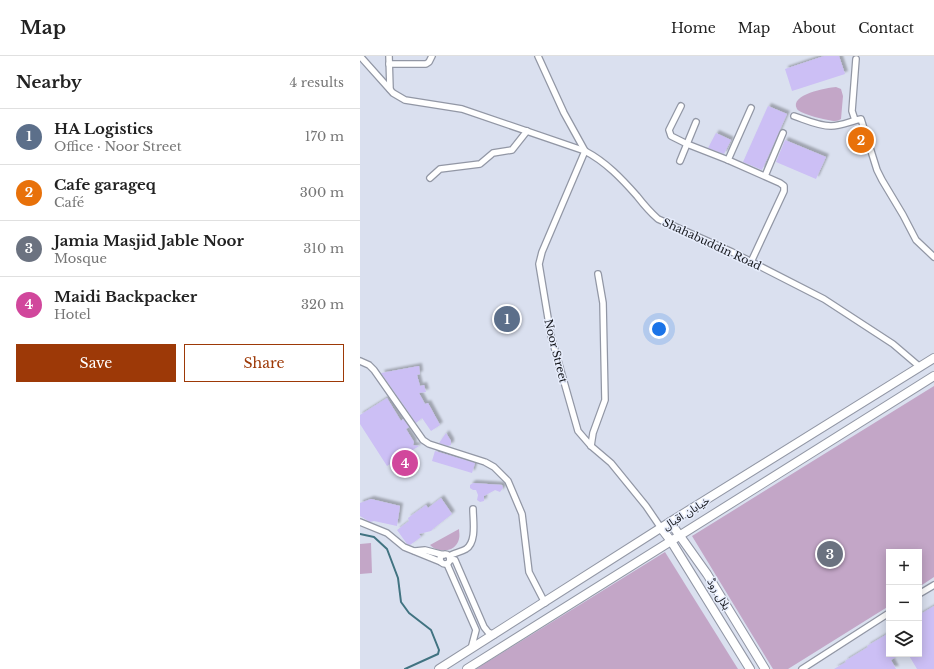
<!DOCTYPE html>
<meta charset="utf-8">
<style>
:root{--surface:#fff;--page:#f6f6f6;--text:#222;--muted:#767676;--line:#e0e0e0;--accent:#9d3907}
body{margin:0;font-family:"Libre Baskerville","Noto Sans Arabic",serif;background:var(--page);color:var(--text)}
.controls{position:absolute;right:12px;bottom:12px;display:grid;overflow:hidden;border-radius:0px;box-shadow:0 2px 10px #0003}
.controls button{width:36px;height:36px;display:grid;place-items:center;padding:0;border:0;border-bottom:1px solid var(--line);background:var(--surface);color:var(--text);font:20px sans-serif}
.you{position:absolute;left:299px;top:273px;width:14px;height:14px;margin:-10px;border:3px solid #fff;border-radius:50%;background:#1a73e8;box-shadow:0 0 0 6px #1a73e833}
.badge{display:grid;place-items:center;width:26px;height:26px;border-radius:50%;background:var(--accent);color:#fff;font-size:13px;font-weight:700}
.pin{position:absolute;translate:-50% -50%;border:2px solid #fff;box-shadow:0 1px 4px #0006}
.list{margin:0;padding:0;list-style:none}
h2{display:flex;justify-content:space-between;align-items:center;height:52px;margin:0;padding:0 16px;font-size:17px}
h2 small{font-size:13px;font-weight:400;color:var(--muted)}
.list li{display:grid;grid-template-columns:26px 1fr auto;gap:12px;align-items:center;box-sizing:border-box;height:56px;padding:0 16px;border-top:1px solid var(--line)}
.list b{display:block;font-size:15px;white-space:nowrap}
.list p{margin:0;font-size:13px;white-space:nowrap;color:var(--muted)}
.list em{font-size:13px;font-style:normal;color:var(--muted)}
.actions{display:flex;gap:8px;padding:12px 16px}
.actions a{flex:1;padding:9px 0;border:1px solid var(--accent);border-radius:0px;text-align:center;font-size:14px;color:var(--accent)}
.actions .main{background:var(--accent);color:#fff}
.icon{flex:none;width:22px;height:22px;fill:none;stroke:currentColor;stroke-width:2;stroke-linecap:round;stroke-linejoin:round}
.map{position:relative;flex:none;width:574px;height:613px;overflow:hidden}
header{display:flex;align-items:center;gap:24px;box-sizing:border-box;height:56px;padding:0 20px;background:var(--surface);border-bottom:1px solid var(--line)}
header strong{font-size:19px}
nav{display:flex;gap:22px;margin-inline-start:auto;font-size:14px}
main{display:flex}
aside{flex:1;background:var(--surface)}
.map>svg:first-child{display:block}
.green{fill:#c3a6c7}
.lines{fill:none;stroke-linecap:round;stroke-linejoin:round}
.stream{stroke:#417381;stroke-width:2}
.building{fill:#ccbff5;filter:url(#shadow)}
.street-casing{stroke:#9297a5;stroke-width:8}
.secondary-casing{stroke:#9297a5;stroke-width:10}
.primary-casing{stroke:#9297a5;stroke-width:10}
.street{stroke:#fff;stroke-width:5.5}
.secondary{stroke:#fff;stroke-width:8}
.primary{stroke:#fff;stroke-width:8}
.labels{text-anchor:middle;stroke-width:3;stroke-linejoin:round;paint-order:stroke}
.street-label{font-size:11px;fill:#15171c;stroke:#e7edfc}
</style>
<header>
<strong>Map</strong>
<nav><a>Home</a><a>Map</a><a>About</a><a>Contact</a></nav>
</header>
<main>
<aside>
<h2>Nearby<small>4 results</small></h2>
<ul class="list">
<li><span class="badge" style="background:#5c6f8a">1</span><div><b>HA Logistics</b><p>Office · Noor Street</p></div><em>170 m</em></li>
<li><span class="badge" style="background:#e8710a">2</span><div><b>Cafe garageq</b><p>Café</p></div><em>300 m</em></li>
<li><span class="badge" style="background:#6b7280">3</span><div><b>Jamia Masjid Jable Noor</b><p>Mosque</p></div><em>310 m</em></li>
<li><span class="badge" style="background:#d1479c">4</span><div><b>Maidi Backpacker</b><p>Hotel</p></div><em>320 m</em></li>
</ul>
<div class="actions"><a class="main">Save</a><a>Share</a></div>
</aside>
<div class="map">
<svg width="574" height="613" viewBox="0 0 574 613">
<defs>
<filter id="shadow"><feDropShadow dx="3" dy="-3" stdDeviation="1" flood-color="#0004"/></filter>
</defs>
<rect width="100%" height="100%" fill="#dae0ef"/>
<g class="green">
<path d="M476,31L481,33L483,40L481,63C479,64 478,65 475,65C469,65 440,58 437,53C429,38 467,32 476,31Z"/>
<path d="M574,330V521L559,531V496H529V550L428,613H413L332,480Z"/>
<path d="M99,473C99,476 100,479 99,483C96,496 79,498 70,489Z"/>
<path d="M11,487L12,517L0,518V488Z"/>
<path d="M305,496L378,613H116Z"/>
</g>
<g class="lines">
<path class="stream" d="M0,478L14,481L27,493L38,522L41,546L49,557L71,574L79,594L78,598L45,613"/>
</g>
<g class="building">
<path d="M464,0H479L485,18L432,35L425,13Z"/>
<path d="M408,50L427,58L402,114L383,106Z"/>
<path d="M356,77L371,84L364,98L348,92Z"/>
<path d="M425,84L466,101L456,123L416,106Z"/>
<path d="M59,310L60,318L57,319L60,330L64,329L66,336L59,337L65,348L68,347L80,369L71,375L62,362L56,367L21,317Z"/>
<path d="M27,342L41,365L43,363L49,371L46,373L54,386L53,389L59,390L27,410L0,368V359Z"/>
<path d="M86,377L91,385V389L88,390L79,387Z"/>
<path d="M75,395L115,407L112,417L72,405Z"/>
<path d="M113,427L142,429L143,432L140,436L135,434L124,440V445L120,446L117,444L118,439L116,434H113L110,432V429Z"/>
<path d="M81,442L92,458L74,472L71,475L59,478L61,481L50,489L47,488L37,474L49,465L48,462L66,449L68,452Z"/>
<path d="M11,443L40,450L37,470L14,465L10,466L0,460V447Z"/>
<path d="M468,488L477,505L466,508L464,501H467Z"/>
<path d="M574,550V613H557L548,598H559V559Z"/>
<path d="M529,577V598H541L531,604L536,613H474L486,606L485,605L508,591L507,590Z"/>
</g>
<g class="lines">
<defs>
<g id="street">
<path d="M0,0L33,37L45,44L102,53L225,95C246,106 262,123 277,140C284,149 290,156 298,163L372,196L464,243L533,288L560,311"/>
<path d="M29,0L30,33"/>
<path d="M178,0L204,57L225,95L182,196L179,208L191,280L218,375L231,390L251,407L286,450L301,472"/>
<path d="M29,8H66L69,6L72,0"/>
<path d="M321,50L309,74L311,80L327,88L368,104L420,127L424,130V135L391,206"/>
<path d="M434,60C446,64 458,70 471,70C481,70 491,65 501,63L517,114L522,124L543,159L556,184L574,201"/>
<path d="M495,64L492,55L496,3"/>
<path d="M368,104L391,52"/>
<path d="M320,105L336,66"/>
<path d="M405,120L423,77"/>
<path d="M70,122L80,113L120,108L133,97L152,94L167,75"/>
<path d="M0,305L9,309L14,314L63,384L69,388L125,406L134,411L148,425L162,458L169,516L185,547"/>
<path d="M231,390L233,377L245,344L243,247L238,218"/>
<path d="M0,466L27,477L44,491L81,506"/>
<path d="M55,495L65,494L84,499"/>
<circle cx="85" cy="503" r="5"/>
<path d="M89,500C94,497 101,496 106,493C117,486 113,464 113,453"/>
<path d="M90,503L95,504L124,571L128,576L134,579"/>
<path d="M87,508L116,574L111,593"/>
<path d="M559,538L574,529"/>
<path d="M442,613L529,557"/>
</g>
<g id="secondary">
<path d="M310,466L347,518L405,613"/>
<path d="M301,472L311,485L390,613"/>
</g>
<g id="primary">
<path d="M79,613L310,466L574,302"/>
<path d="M107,613L574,320"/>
</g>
</defs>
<use href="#street" class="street-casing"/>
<use href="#secondary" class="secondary-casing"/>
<use href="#primary" class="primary-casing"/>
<use href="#street" class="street"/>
<use href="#secondary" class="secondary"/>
<use href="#primary" class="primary"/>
</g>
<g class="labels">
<g class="street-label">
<text transform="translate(352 188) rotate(25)" y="4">Shahabuddin Road</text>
<text transform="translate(196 295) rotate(76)" y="4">Noor Street</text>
<text transform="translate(326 457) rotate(-32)" y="4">خیابان اقبال</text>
<text transform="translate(359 538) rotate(59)" y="4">ہلال روڈ</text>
</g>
</g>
</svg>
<div class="controls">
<button>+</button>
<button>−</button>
<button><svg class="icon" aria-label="layers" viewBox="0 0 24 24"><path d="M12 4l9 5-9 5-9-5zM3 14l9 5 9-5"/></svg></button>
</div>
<div class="you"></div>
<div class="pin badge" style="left:147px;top:263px;background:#5c6f8a">1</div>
<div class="pin badge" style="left:501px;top:84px;background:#e8710a">2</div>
<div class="pin badge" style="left:470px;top:498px;background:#6b7280">3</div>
<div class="pin badge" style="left:45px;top:407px;background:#d1479c">4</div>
</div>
</main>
